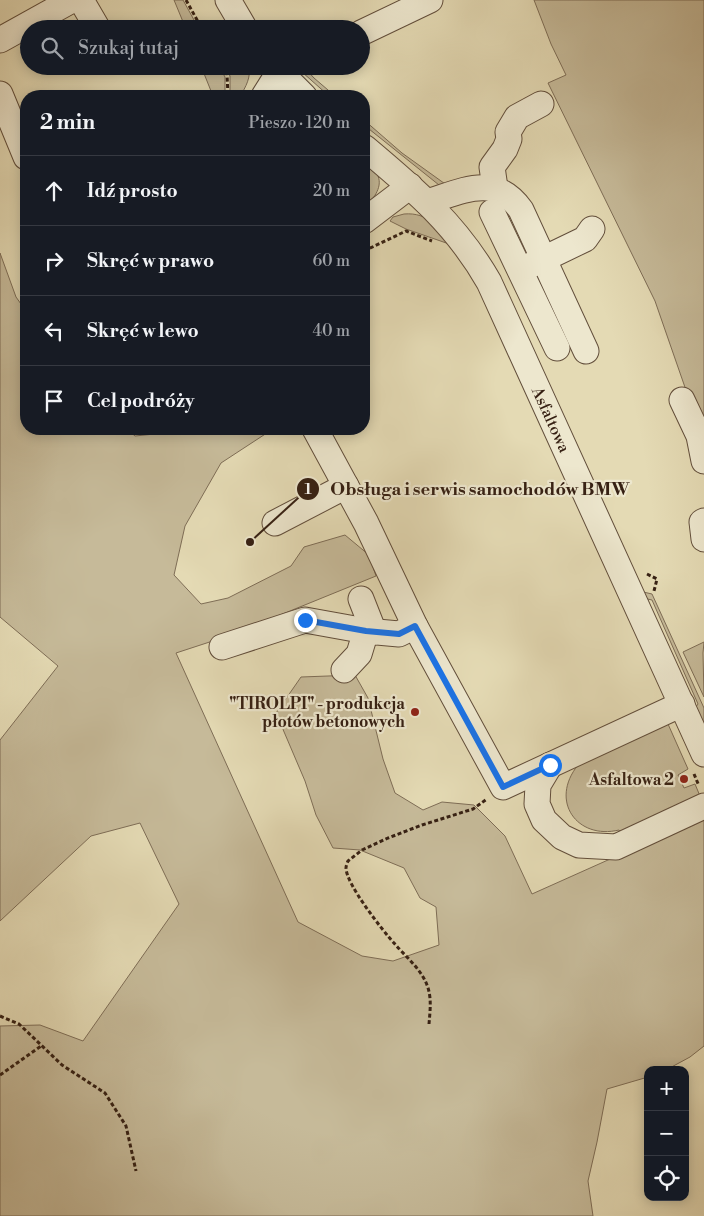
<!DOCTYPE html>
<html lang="pl">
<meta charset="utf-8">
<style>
:root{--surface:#171b24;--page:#20242c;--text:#f1f3f6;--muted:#9ea1a6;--line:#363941}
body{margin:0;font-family:"Libre Bodoni",serif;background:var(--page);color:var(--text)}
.controls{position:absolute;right:15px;bottom:15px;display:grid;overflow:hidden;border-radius:10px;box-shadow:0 2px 12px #0003}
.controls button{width:45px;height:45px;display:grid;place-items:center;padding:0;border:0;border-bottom:1px solid var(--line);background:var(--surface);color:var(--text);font:25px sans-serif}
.stop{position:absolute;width:15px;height:15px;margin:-11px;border:4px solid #1a73e8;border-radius:50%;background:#fff}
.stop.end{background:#1a73e8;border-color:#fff;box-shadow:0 1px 5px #0008}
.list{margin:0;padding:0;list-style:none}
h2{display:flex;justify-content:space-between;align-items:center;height:65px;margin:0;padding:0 20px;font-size:21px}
h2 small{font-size:16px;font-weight:400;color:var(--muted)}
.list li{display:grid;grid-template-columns:32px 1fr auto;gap:15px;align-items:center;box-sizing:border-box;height:70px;padding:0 20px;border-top:1px solid var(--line)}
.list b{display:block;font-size:19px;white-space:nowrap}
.list em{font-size:16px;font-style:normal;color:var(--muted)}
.icon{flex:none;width:28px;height:28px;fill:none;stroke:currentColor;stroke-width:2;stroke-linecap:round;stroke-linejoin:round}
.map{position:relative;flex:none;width:704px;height:1216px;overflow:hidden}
.search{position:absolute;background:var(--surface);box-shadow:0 2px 12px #0003;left:20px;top:20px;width:350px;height:55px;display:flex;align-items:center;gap:12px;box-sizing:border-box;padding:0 18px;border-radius:28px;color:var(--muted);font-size:19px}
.panel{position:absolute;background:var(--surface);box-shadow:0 2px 12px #0003;left:20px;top:90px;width:350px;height:345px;border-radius:20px}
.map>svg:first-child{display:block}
.green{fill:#c6ba99;stroke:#7e6d56}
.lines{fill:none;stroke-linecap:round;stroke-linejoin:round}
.minor-casing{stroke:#624e3b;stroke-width:27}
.path{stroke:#362013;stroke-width:3;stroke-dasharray:4 2.5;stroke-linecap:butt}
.minor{stroke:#ede7ce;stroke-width:25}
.route{stroke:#1a73e8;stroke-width:6}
.poi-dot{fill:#8f2418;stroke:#ede7ce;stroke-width:2}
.labels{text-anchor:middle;stroke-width:4.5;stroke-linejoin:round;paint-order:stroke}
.street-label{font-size:16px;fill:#362013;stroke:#ede7ce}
.poi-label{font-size:16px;font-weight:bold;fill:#362013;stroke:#ede7ce;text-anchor:end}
.leader{fill:none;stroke:#362013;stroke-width:2}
.callout-dot{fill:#362013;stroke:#ede7ce;stroke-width:2}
.mark-label{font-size:15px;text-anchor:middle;font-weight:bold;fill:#fff}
.callout-label{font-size:18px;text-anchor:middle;font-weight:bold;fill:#362013;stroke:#ede7ce;stroke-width:4.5;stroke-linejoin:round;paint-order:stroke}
</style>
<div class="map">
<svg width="704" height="1216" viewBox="0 0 704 1216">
<rect width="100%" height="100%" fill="#e4dab4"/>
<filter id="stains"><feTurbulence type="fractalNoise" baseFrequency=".004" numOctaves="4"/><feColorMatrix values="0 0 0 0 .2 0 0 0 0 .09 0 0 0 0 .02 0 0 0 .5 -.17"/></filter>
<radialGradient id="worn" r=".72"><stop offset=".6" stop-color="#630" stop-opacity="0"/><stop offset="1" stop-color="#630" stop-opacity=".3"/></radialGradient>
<g class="green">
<path d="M174,0H183L199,29H186Z"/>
<path d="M534,0H704V442L655,301L548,83L566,75L551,44Z"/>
<path d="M201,66H219L225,77V96H213Z"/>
<path d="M235,66H249C251,77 246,87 240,96H230V76L227,70Z"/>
<path d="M304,67L314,78L335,96H329L302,72Z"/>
<path d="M364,120L402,153L448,186L439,185L364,125Z"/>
<path d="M364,162C368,166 376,171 378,176C383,188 372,201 364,207Z"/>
<path d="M404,214C429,212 437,228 452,245L406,229L390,221L393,217Z"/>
<path d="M0,253L16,297L26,311V429H127L135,436L184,431L189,429H273L221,463L185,526L174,575L201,604L228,598L291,566L304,547L345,535L369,555L376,576L231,635L176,653L298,922L362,956L393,961L439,945L436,907L420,898L404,868L360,850L333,848L316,815L305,781L276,713L301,677L355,675L368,698L383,759L395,793L423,810L442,802L474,805L505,836L532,894L704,817V1046L690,1057L666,1070H648V1077L607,1089L597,1142L588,1181L593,1216H0V1026L40,1025L83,1041L179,904L140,823L91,836L0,921V740L58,666L0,617Z"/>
<path d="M639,591L652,594L704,708V734L693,711L698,704L652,600L643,598Z"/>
<path d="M704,642L703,653L704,697L683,652Z"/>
<path d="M668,724L688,769L678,775L684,788L695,784L700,796L622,834L619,830C577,840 549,801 578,765Z"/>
</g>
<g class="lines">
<defs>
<g id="minor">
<path d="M81,0L98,29"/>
<path d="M228,0L245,29"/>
<path d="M361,33L430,0"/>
<path d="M0,40L72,0"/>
<path d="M274,66L304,96"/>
<path d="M0,94L26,157"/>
<path d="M264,96L279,72L290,66"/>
<path id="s1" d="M364,147C414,189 456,224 489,282L704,754"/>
<path d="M495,188L492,167L505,149L509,139L508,132L517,117L541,104"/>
<path d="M427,202C463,191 495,173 521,210L586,351"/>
<path d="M492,212L557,348"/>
<path d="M364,221L410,186"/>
<path d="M529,266L585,239L592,229"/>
<path d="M682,400L699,436L704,461"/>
<path d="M315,429L366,523L415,626L503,787L682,704"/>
<path d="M704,521L702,522L704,539"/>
<path d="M275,523L346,486"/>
<path d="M361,599L374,632"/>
<path d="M222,647L305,620L366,631L399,634L415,626"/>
<path d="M344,670L359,654L366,631"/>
<path d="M550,765L538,785L537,804L544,820L562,837L579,845L616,847L704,806"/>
</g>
</defs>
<use href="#minor" class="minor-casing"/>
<g class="path">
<path d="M186,0L202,29"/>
<path d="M222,66L227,74L228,96"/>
<path d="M364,251L406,231L432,241"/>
<path d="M647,574L657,579L654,591"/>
<path d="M694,774L699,786"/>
<path d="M0,1016L19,1024L62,1065L105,1093L126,1126L136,1171"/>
<path d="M429,1024C430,1011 432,998 427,985C421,969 405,956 394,943C383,931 346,884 346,868C346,866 347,863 348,861L362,850L388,838L422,825L473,809L487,799"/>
<path d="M0,1075L41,1046"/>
</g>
<use href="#minor" class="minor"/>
</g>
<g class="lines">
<path class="route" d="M305,620L366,631L399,634L415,626L503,787L550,765"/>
</g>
<g class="poi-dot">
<circle cx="415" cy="712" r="5"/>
<circle cx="684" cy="779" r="5"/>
</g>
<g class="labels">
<g class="street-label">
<text dy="6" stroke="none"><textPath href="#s1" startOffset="336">Asfaltowa</textPath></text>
</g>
<g class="poi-label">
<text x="405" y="709">"TIROLPI" - produkcja<tspan x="405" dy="18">płotów betonowych</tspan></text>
<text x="674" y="785">Asfaltowa 2</text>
</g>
</g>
<path class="leader" d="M250 542L308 489"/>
<g class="callout-dot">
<circle cx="250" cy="542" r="5"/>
<circle cx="308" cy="489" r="12"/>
</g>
<g class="mark-label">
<text x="308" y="494">1</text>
</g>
<g class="callout-label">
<text x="480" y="495">Obsługa i serwis samochodów BMW</text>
</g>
<rect width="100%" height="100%" filter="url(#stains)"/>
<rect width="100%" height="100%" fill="url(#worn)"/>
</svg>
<div class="controls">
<button>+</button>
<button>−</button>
<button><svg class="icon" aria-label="locate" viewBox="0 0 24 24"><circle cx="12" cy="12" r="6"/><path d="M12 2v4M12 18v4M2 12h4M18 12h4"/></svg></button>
</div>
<div class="stop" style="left:550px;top:765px"></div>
<div class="stop end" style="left:305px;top:620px"></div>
<div class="search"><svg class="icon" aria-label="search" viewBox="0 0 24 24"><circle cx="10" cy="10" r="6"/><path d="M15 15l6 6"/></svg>Szukaj tutaj</div>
<section class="panel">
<h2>2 min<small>Pieszo · 120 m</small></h2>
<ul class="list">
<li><svg class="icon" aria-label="ahead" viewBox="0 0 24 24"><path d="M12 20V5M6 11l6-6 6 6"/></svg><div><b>Idź prosto</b></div><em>20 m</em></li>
<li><svg class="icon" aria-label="right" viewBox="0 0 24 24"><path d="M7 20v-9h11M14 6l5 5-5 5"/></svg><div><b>Skręć w prawo</b></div><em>60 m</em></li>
<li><svg class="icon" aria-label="left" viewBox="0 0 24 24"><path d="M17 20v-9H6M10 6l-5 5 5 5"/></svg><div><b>Skręć w lewo</b></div><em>40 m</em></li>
<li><svg class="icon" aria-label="arrive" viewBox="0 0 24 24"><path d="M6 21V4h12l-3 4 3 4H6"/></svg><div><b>Cel podróży</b></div></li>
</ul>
</section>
</div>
